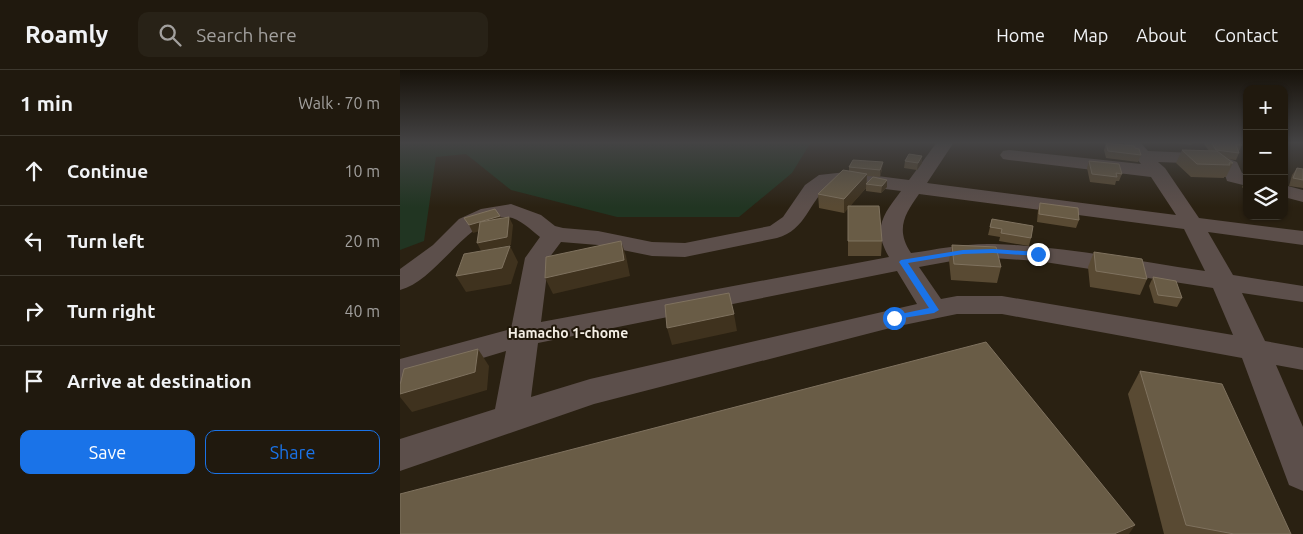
<!DOCTYPE html>
<meta charset="utf-8">
<style>
:root{--surface:#20190e;--page:#282217;--text:#f1f3f6;--muted:#a2a09e;--line:#3d382e;--accent:#1a73e8}
body{margin:0;font-family:Ubuntu,sans-serif;background:var(--page);color:var(--text)}
.controls{position:absolute;right:15px;top:15px;display:grid;overflow:hidden;border-radius:10px;box-shadow:0 1px 4px #0004}
.controls button{width:45px;height:45px;display:grid;place-items:center;padding:0;border:0;border-bottom:1px solid var(--line);background:var(--surface);color:var(--text);font:25px sans-serif}
.stop{position:absolute;width:15px;height:15px;margin:-11px;border:4px solid #1a73e8;border-radius:50%;background:#fff}
.stop.end{background:#1a73e8;border-color:#fff;box-shadow:0 1px 5px #0008}
.list{margin:0;padding:0;list-style:none}
h2{display:flex;justify-content:space-between;align-items:center;height:65px;margin:0;padding:0 20px;font-size:21px}
h2 small{font-size:16px;font-weight:400;color:var(--muted)}
.list li{display:grid;grid-template-columns:32px 1fr auto;gap:15px;align-items:center;box-sizing:border-box;height:70px;padding:0 20px;border-top:1px solid var(--line)}
.list b{display:block;font-size:19px;white-space:nowrap}
.list em{font-size:16px;font-style:normal;color:var(--muted)}
.actions{display:flex;gap:10px;padding:15px 20px}
.actions a{flex:1;padding:11px 0;border:1px solid var(--accent);border-radius:10px;text-align:center;font-size:18px;color:var(--accent)}
.actions .main{background:var(--accent);color:#fff}
.icon{flex:none;width:28px;height:28px;fill:none;stroke:currentColor;stroke-width:2;stroke-linecap:round;stroke-linejoin:round}
.map{position:relative;flex:none;width:903px;height:464px;overflow:hidden}
header{display:flex;align-items:center;gap:30px;box-sizing:border-box;height:70px;padding:0 25px;background:var(--surface);border-bottom:1px solid var(--line)}
header strong{font-size:24px}
nav{display:flex;gap:28px;margin-inline-start:auto;font-size:18px}
.search{width:350px;height:45px;background:var(--page);display:flex;align-items:center;gap:12px;box-sizing:border-box;padding:0 18px;border-radius:10px;color:var(--muted);font-size:19px}
main{display:flex}
aside{flex:1;background:var(--surface)}
.map>svg:first-child{display:block}
.green{fill:#213522}
.lines{fill:none;stroke-linecap:round;stroke-linejoin:round}
.minor{fill:#5c4f4b;fill-rule:evenodd}
.wall{fill:#594a33}
.shaded-wall{fill:#3f321e}
.building{fill:#695c46;stroke:#7f725f}
.route{fill:#1a73e8}
.labels{text-anchor:middle;stroke-width:4;stroke-linejoin:round;paint-order:stroke}
.neighbourhood-label{font-size:14px;font-weight:bold;fill:#f3ede3;stroke:#201709}
</style>
<header>
<strong>Roamly</strong>
<div class="search"><svg class="icon" aria-label="search" viewBox="0 0 24 24"><circle cx="10" cy="10" r="6"/><path d="M15 15l6 6"/></svg>Search here</div>
<nav><a>Home</a><a>Map</a><a>About</a><a>Contact</a></nav>
</header>
<main>
<aside>
<h2>1 min<small>Walk · 70 m</small></h2>
<ul class="list">
<li><svg class="icon" aria-label="ahead" viewBox="0 0 24 24"><path d="M12 20V5M6 11l6-6 6 6"/></svg><div><b>Continue</b></div><em>10 m</em></li>
<li><svg class="icon" aria-label="left" viewBox="0 0 24 24"><path d="M17 20v-9H6M10 6l-5 5 5 5"/></svg><div><b>Turn left</b></div><em>20 m</em></li>
<li><svg class="icon" aria-label="right" viewBox="0 0 24 24"><path d="M7 20v-9h11M14 6l5 5-5 5"/></svg><div><b>Turn right</b></div><em>40 m</em></li>
<li><svg class="icon" aria-label="arrive" viewBox="0 0 24 24"><path d="M6 21V4h12l-3 4 3 4H6"/></svg><div><b>Arrive at destination</b></div></li>
</ul>
<div class="actions"><a class="main">Save</a><a>Share</a></div>
</aside>
<div class="map">
<svg width="903" height="464" viewBox="0 0 903 464">
<rect width="100%" height="100%" fill="#2a2112"/>
<path class="green" d="M0,72H411L392,103L339,147H217L111,120L66,84L36,87L24,171L0,180Z"/>
<g class="lines">
<g class="minor">
<path d="M537,72H554L527,113L776,145L751,107L609,90L603,89L600,85L603,81L609,80L741,94L723,72H740L748,81L817,84L837,92L842,103L847,104V116L827,111L823,99L813,94L758,92L765,98L799,148L903,161V175L808,162L833,205L903,216V232L842,223L865,271L903,278V300L876,295L903,357V421L889,415L842,288L602,244H557L494,257L194,334L0,401V369L95,339L106,281L0,313V289L111,259L125,188L140,167C131,160 119,148 107,147C68,146 38,210 0,220V199L33,175L59,149L81,139L111,134L141,145L155,156L163,158L198,161L252,172L285,173L370,156L383,147L405,115L419,105L446,102L509,110ZM431,114H446L501,121C483,145 472,158 489,187L141,252L149,188L161,172L198,175L252,186L285,187L377,168C407,160 408,131 431,114ZM519,124L784,159L805,201C735,191 664,176 594,174C566,173 538,179 511,183C495,159 505,144 519,124ZM593,188L638,191L813,218L833,265L602,226H557L541,229L519,197L563,189ZM497,201L517,234L190,309L131,327L138,273Z"/>
<path d="M884,115L903,120V132L884,127Z"/>
</g>
</g>
<g class="wall">
<path d="M770,72H792L791,75Z"/>
<path d="M805,72H839L842,75L839,81V83L836,90L827,89L833,93L826,107H824V108L791,107L776,93L782,80L809,81L804,74Z"/>
<path d="M706,73L735,78L741,85L738,92L706,88L704,80Z"/>
<path d="M522,86V93L517,100L504,98L505,91Z"/>
<path d="M689,91L722,104L719,111H716L715,115L690,112L687,98Z"/>
<path d="M449,97L482,99L480,107L467,106V113L487,110V117L481,123L466,121V118L450,136L482,171L481,186H448V138L444,143L419,138L418,124L449,101Z"/>
<path d="M897,98L903,99V118L889,116L892,105Z"/>
<path d="M846,109H847V123L842,117Z"/>
<path d="M640,133L679,150L676,158L637,152L638,140Z"/>
<path d="M592,149L631,168L629,176L599,171L600,167L588,165Z"/>
<path d="M552,175L601,197L597,213L551,210L549,190Z"/>
<path d="M694,182L747,209L740,225L690,217L688,197Z"/>
<path d="M753,207L782,228L777,237L754,233L749,216Z"/>
<path d="M740,301L891,464H764L728,324Z"/>
</g>
<g class="shaded-wall">
<path d="M522,86V93L517,100L518,93Z"/>
<path d="M483,92L482,99L480,107V100Z"/>
<path d="M467,104L466,118L444,143V129Z"/>
<path d="M487,110V117L481,123L482,116Z"/>
<path d="M100,146L104,154L73,163L69,155Z"/>
<path d="M109,147L113,155L111,175L81,181L77,173Z"/>
<path d="M221,171L226,186L230,206L153,224L145,208Z"/>
<path d="M110,176L118,192L111,214L66,222L56,206Z"/>
<path d="M334,244L337,261L272,275L267,258Z"/>
<path d="M78,279L89,296L87,320L12,342L0,327V324Z"/>
<path d="M735,455L729,464H714Z"/>
</g>
<g class="building">
<path d="M811,72H839L842,75H836L839,83L816,80Z"/>
<path d="M706,73L734,76L735,78L739,79L741,85L708,81Z"/>
<path d="M782,80L817,81L833,93H829L830,95L797,94Z"/>
<path d="M509,84L522,86L518,93L505,91Z"/>
<path d="M453,90L483,92L480,100L449,97Z"/>
<path d="M689,91L719,94L722,104L716,103L717,107L692,104Z"/>
<path d="M897,98L903,99V110L893,108Z"/>
<path d="M443,100L467,104L444,129L418,124Z"/>
<path d="M473,107L487,110L482,116L466,114Z"/>
<path d="M640,133L678,138L679,150L639,144Z"/>
<path d="M448,136H479L482,171H448Z"/>
<path d="M95,139L100,146L69,155L64,148Z"/>
<path d="M109,147L107,167L77,173L80,152Z"/>
<path d="M592,149L633,156L631,168L601,163L602,159L590,157Z"/>
<path d="M221,171L224,190L145,208L146,187Z"/>
<path d="M552,175L596,177L601,197L554,194Z"/>
<path d="M110,176L102,198L56,206L64,184Z"/>
<path d="M694,182L742,189L747,209L696,201Z"/>
<path d="M753,207L776,211L782,228L758,225Z"/>
<path d="M329,223L334,244L267,258L265,235Z"/>
<path d="M586,272L735,455L714,464H0V424Z"/>
<path d="M78,279L75,302L0,324V315L4,299Z"/>
<path d="M740,301L822,314L891,464H834L786,455Z"/>
</g>
<linearGradient id="sky" x2="0" y2="1"><stop stop-color="#17120a"/><stop offset="0.53" stop-color="#444344"/><stop offset="1" stop-color="#444344" stop-opacity="0"/></linearGradient>
<rect width="903" height="137" fill="url(#sky)"/>
<path class="route" d="M593,179L638,182L642,184L638,186L593,183L563,184L508,193L539,240L534,243L491,250V246L529,238L499,192L501,190L563,180Z"/>
<g class="labels">
<g class="neighbourhood-label">
<text x="168" y="268">Hamacho 1-chome</text>
</g>
</g>
</svg>
<div class="controls">
<button>+</button>
<button>−</button>
<button><svg class="icon" aria-label="layers" viewBox="0 0 24 24"><path d="M12 4l9 5-9 5-9-5zM3 14l9 5 9-5"/></svg></button>
</div>
<div class="stop" style="left:494px;top:248px"></div>
<div class="stop end" style="left:638px;top:184px"></div>
</div>
</main>
